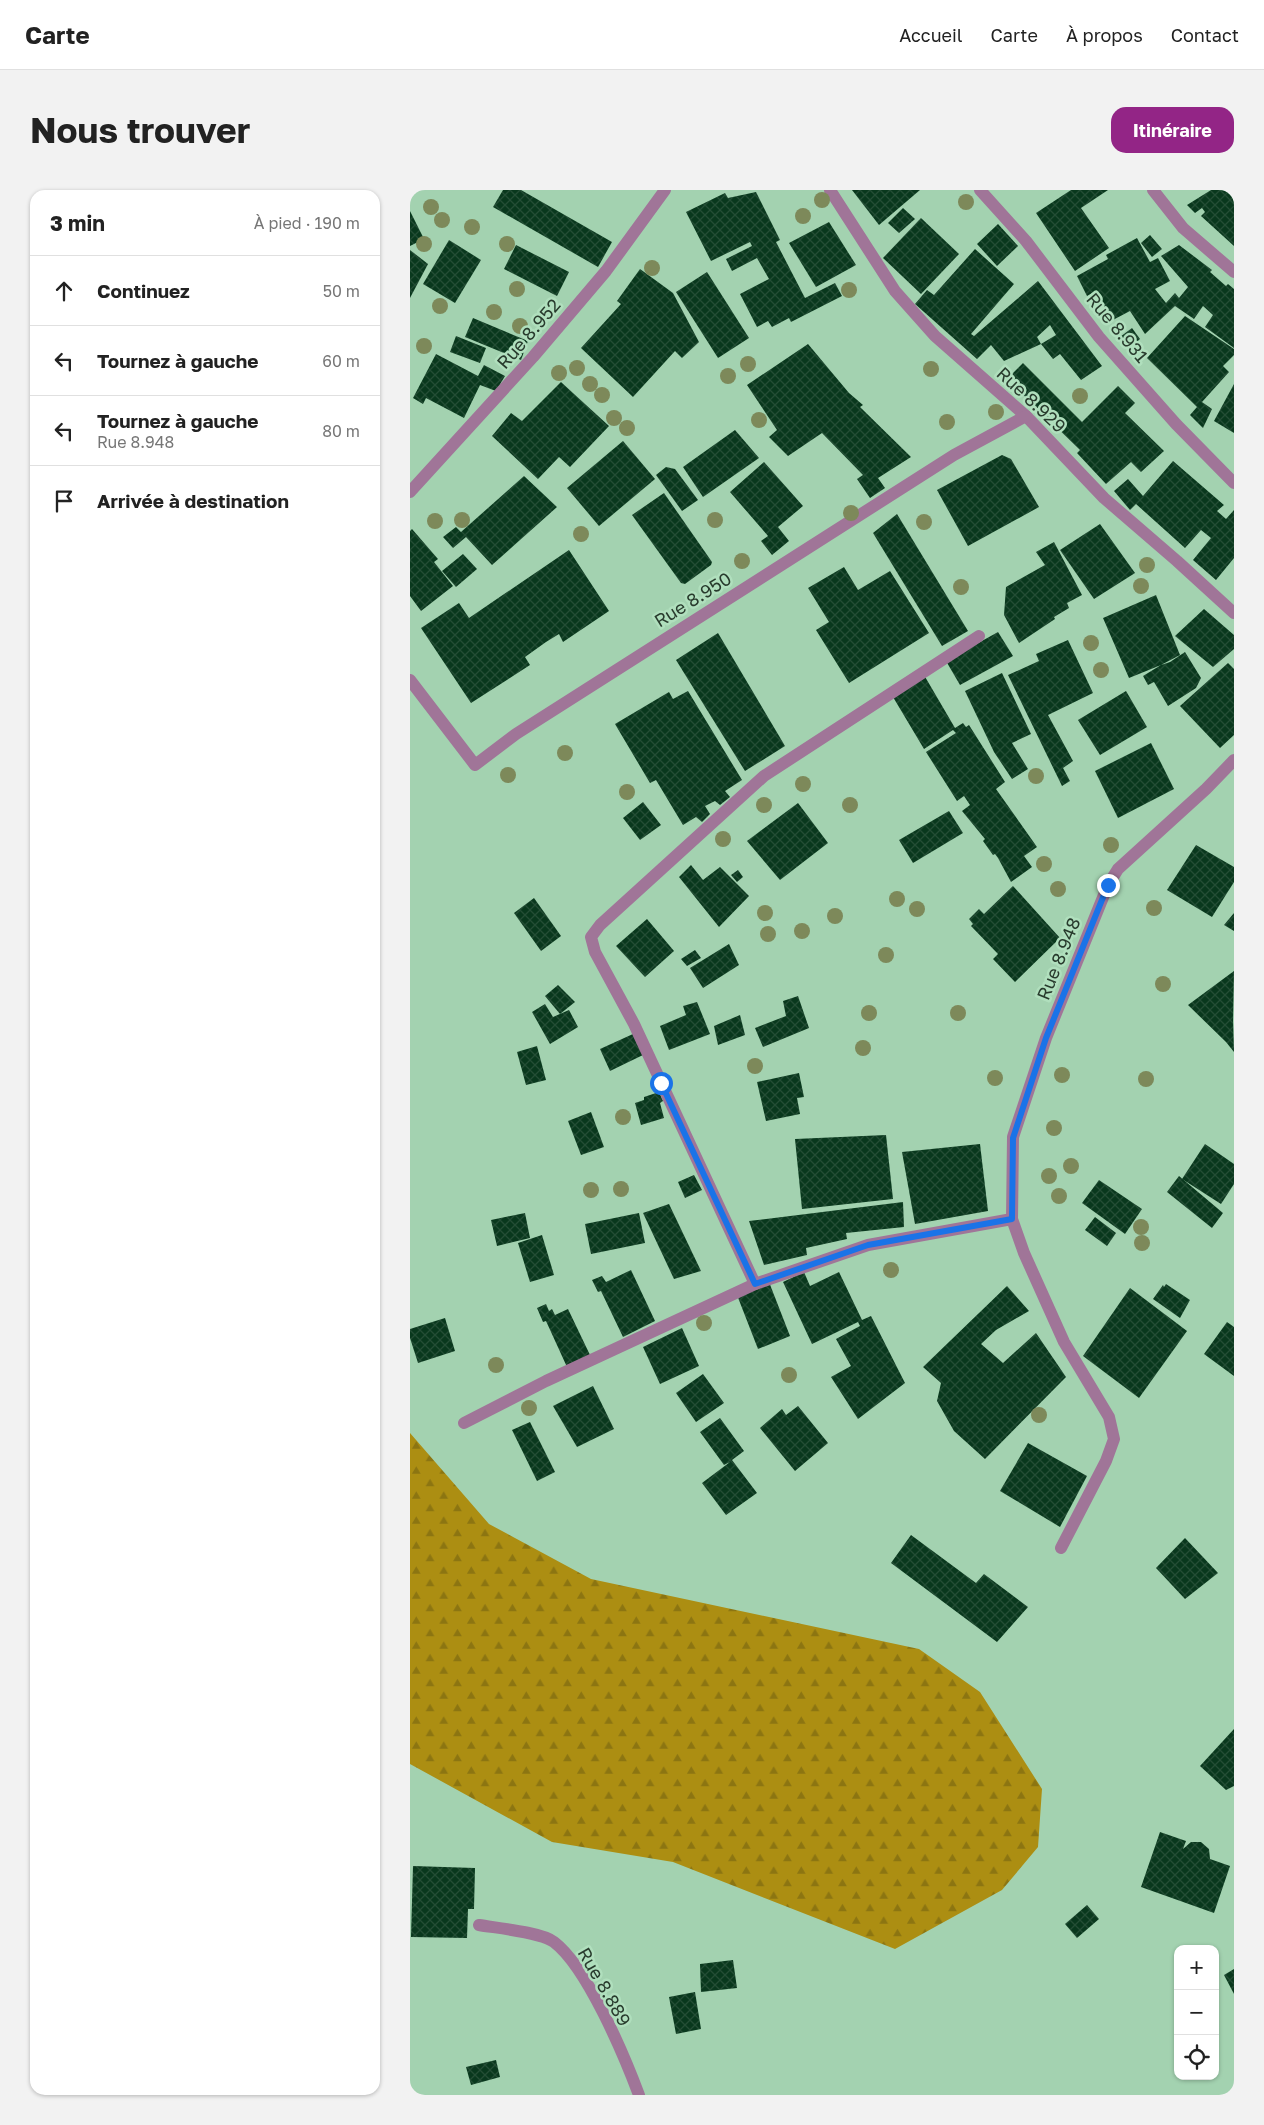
<!DOCTYPE html>
<html lang="fr">
<meta charset="utf-8">
<style>
:root{--surface:#fff;--page:#f2f2f2;--text:#222;--muted:#767676;--line:#e0e0e0;--accent:#932586}
body{margin:0;font-family:"Golos Text",sans-serif;background:var(--page);color:var(--text)}
.controls{position:absolute;right:15px;bottom:15px;display:grid;overflow:hidden;border-radius:10px;box-shadow:0 1px 4px #0004}
.controls button{width:45px;height:45px;display:grid;place-items:center;padding:0;border:0;border-bottom:1px solid var(--line);background:var(--surface);color:var(--text);font:25px sans-serif}
.stop{position:absolute;width:15px;height:15px;margin:-11px;border:4px solid #1a73e8;border-radius:50%;background:#fff}
.stop.end{background:#1a73e8;border-color:#fff;box-shadow:0 1px 5px #0008}
.list{margin:0;padding:0;list-style:none}
h2{display:flex;justify-content:space-between;align-items:center;height:65px;margin:0;padding:0 20px;font-size:21px}
h2 small{font-size:16px;font-weight:400;color:var(--muted)}
.list li{display:grid;grid-template-columns:32px 1fr auto;gap:15px;align-items:center;box-sizing:border-box;height:70px;padding:0 20px;border-top:1px solid var(--line)}
.list b{display:block;font-size:19px;white-space:nowrap}
.list p{margin:0;font-size:16px;white-space:nowrap;color:var(--muted)}
.list em{font-size:16px;font-style:normal;color:var(--muted)}
.icon{flex:none;width:28px;height:28px;fill:none;stroke:currentColor;stroke-width:2;stroke-linecap:round;stroke-linejoin:round}
.map{position:relative;flex:none;width:824px;height:1905px;overflow:hidden;border-radius:15px}
header{display:flex;align-items:center;gap:30px;box-sizing:border-box;height:70px;padding:0 25px;background:var(--surface);border-bottom:1px solid var(--line)}
header strong{font-size:24px}
nav{display:flex;gap:28px;margin-inline-start:auto;font-size:18px}
.intro{display:flex;align-items:center;justify-content:space-between;box-sizing:border-box;height:120px;padding:0 30px}
h1{margin:0;font-size:35px}
.button{padding:12px 22px;border-radius:15px;background:var(--accent);color:#fff;font-size:18px;font-weight:700}
main{display:flex;gap:30px;padding:0 30px}
aside{flex:1;background:var(--surface);border-radius:15px;box-shadow:0 1px 4px #0004}
.map>svg:first-child{display:block}
.forest{fill:url(#forest-firs)}
.building{fill:url(#building-cross-hatch)}
.lines{fill:none;stroke-linecap:round;stroke-linejoin:round}
.minor{stroke:#a07598;stroke-width:12}
.tree{fill:#7d895a}
.route{stroke:#1a73e8;stroke-width:6}
.labels{text-anchor:middle;stroke-width:5;stroke-linejoin:round;paint-order:stroke}
.street-label{font-size:18px;fill:#283b2d;stroke:#b0dfbd}
</style>
<header>
<strong>Carte</strong>
<nav><a>Accueil</a><a>Carte</a><a>À propos</a><a>Contact</a></nav>
</header>
<div class="intro"><h1>Nous trouver</h1><a class="button">Itinéraire</a></div>
<main>
<aside>
<h2>3 min<small>À pied · 190 m</small></h2>
<ul class="list">
<li><svg class="icon" aria-label="ahead" viewBox="0 0 24 24"><path d="M12 20V5M6 11l6-6 6 6"/></svg><div><b>Continuez</b></div><em>50 m</em></li>
<li><svg class="icon" aria-label="left" viewBox="0 0 24 24"><path d="M17 20v-9H6M10 6l-5 5 5 5"/></svg><div><b>Tournez à gauche</b></div><em>60 m</em></li>
<li><svg class="icon" aria-label="left" viewBox="0 0 24 24"><path d="M17 20v-9H6M10 6l-5 5 5 5"/></svg><div><b>Tournez à gauche</b><p>Rue 8.948</p></div><em>80 m</em></li>
<li><svg class="icon" aria-label="arrive" viewBox="0 0 24 24"><path d="M6 21V4h12l-3 4 3 4H6"/></svg><div><b>Arrivée à destination</b></div></li>
</ul>
</aside>
<div class="map">
<svg width="824" height="1905" viewBox="0 0 824 1905">
<defs>
<pattern id="forest-firs" width="22" height="20" patternUnits="userSpaceOnUse" patternTransform="scale(1.25)"><rect width="22" height="20" fill="#ac8e12"/><path d="M5 1l3.5 6h-7zM16 11l3.5 6h-7z" fill="#8c7511"/></pattern>
<pattern id="building-cross-hatch" width="8" height="8" patternUnits="userSpaceOnUse" patternTransform="scale(1.25)"><rect width="8" height="8" fill="#09381d"/><path d="M0 0l8 8M0 8l8-8" fill="none" stroke="#244d35"/></pattern>
</defs>
<rect width="100%" height="100%" fill="#a3d2b0"/>
<path class="forest" d="M0,1243L79,1334L181,1389L509,1459L570,1502L632,1599L628,1657L592,1700L485,1759L263,1672L142,1652L0,1574Z"/>
<g class="building">
<path d="M93,0H111L202,52L188,77L83,17Z"/>
<path d="M442,0H510L469,35Z"/>
<path d="M661,0H698L671,18L699,58L665,81L626,23Z"/>
<path d="M801,0H824V56L791,26L795,22L792,18L785,23L777,15Z"/>
<path d="M346,2L370,50L366,52L395,108L425,93L432,106L381,132L379,128L362,137L358,131L347,137L330,104L359,89L347,68L322,81L316,69L342,56L340,52L301,71L276,22L315,3L318,8Z"/>
<path d="M493,18L505,29L489,43L478,33Z"/>
<path d="M0,21L14,49L0,56Z"/>
<path d="M511,28L549,64L511,104L473,68Z"/>
<path d="M419,32L446,75L406,97L379,53Z"/>
<path d="M588,34L608,56L587,76L567,54Z"/>
<path d="M740,45L752,59L742,67L731,53Z"/>
<path d="M727,48L740,72L748,68L760,91L745,99L756,113L765,103L769,108L778,97L751,66L769,55L802,80L800,82L816,96L818,94L824,99V158L795,137L803,125L793,116L784,129L765,116L735,144L720,121L701,131L686,101L677,106L667,86L698,69L696,65Z"/>
<path d="M39,50L71,70L45,113L13,94Z"/>
<path d="M106,55L159,82L147,106L94,79Z"/>
<path d="M565,59L604,94L561,144L564,146L628,91L692,176L671,190L650,164L643,169L631,154L646,145L640,135L627,147L631,154L594,171L581,155L567,169L505,114L517,100L524,105Z"/>
<path d="M0,60L18,74L0,108Z"/>
<path d="M230,79L263,103L289,152L272,168L265,161L223,207L171,158L211,114L207,111Z"/>
<path d="M297,82L339,148L308,168L266,102Z"/>
<path d="M775,126L824,159V165L813,176L819,182L792,212L802,219L793,238L780,225L787,217L737,168Z"/>
<path d="M63,128L118,151L111,170L55,147Z"/>
<path d="M722,138L730,149L720,158L710,147Z"/>
<path d="M46,146L76,158L70,173L40,162Z"/>
<path d="M398,154L439,203L453,215L450,217L501,267L468,288L475,298L460,308L447,289L453,285L412,243L378,266L359,247L367,240L337,195Z"/>
<path d="M26,164L68,186L74,175L95,186L86,201L70,195L54,228L16,208L13,214L3,208Z"/>
<path d="M613,173L672,232L708,196L725,213L715,223L754,261L731,282L721,272L696,294L667,263L670,260L597,189Z"/>
<path d="M151,192L199,236L160,277L149,267L128,289L82,246L101,223L112,231Z"/>
<path d="M824,194V243L804,231Z"/>
<path d="M325,240L349,268L293,307L273,277Z"/>
<path d="M213,251L245,289L189,336L157,298Z"/>
<path d="M592,265L601,269L629,317L558,356L527,300Z"/>
<path d="M763,271L814,315L807,321L816,329L824,320V368L806,390L783,370L801,348L791,340L775,358L726,314L720,320L704,301L718,289L733,306Z"/>
<path d="M354,272L393,316L368,337L379,351L362,365L351,351L358,346L320,302Z"/>
<path d="M256,277L265,279L288,310L272,321L246,285Z"/>
<path d="M114,286L147,317L82,375L56,347L43,358L33,347L46,337L51,342Z"/>
<path d="M254,303L302,372L301,375L275,394L271,393L222,325Z"/>
<path d="M487,324L558,441L532,456L463,343Z"/>
<path d="M690,334L725,383L684,409L650,360Z"/>
<path d="M2,339L28,369L24,372L43,396L11,421L0,406V341Z"/>
<path d="M644,352L672,405L657,413L659,418L644,427L645,429L609,453L594,425L596,397L635,375L626,362Z"/>
<path d="M159,360L199,421L153,452L149,444L136,452L115,467L120,475L61,513L11,438L49,413L59,428Z"/>
<path d="M53,364L67,379L46,397L32,381Z"/>
<path d="M434,377L448,400L480,381L519,443L439,493L406,440L419,432L398,398Z"/>
<path d="M746,405L770,465L751,475L760,472L775,462L791,488L786,498L758,516L744,492L738,495L733,486L751,475L719,488L693,428Z"/>
<path d="M794,419L824,445V459L803,477L765,446Z"/>
<path d="M588,442L603,466L550,495L536,471Z"/>
<path d="M308,443L375,556L335,581L266,470Z"/>
<path d="M658,450L683,503L638,525L663,571L653,578L660,591L652,596L598,485L629,471L626,464Z"/>
<path d="M818,473L824,479V545L810,558L770,516Z"/>
<path d="M592,483L621,544L602,553L618,579L602,589L584,562L555,501Z"/>
<path d="M514,485L545,538L553,533L556,537L559,535L595,592L586,599L627,657L614,666L622,677L601,692L588,668L585,664L583,665L573,651L575,649L552,621L560,615L554,606L547,611L516,562L546,543L543,540L514,559L483,507Z"/>
<path d="M278,501L332,590L315,601L320,607L310,615L305,611L295,616L300,624L292,632L286,627L273,635L246,590L240,593L205,534L259,502L263,509Z"/>
<path d="M716,501L737,537L690,565L668,530Z"/>
<path d="M741,553L764,599L708,628L685,581Z"/>
<path d="M233,612L251,635L230,650L213,628Z"/>
<path d="M388,613L418,653L370,690L337,651Z"/>
<path d="M539,621L553,643L503,673L489,650Z"/>
<path d="M786,655L824,677V692L802,727L757,700Z"/>
<path d="M281,675L293,690L310,677L339,706L309,737L269,687Z"/>
<path d="M328,680L333,687L327,692L321,685Z"/>
<path d="M603,696L650,748L605,792L583,769L588,764L561,736L563,734L559,729L569,719L574,724Z"/>
<path d="M124,708L151,746L131,761L104,723Z"/>
<path d="M824,723V741L814,735Z"/>
<path d="M237,729L264,761L235,787L206,756Z"/>
<path d="M319,754L329,775L293,798L280,778Z"/>
<path d="M285,760L291,768L277,776L271,769Z"/>
<path d="M824,781L823,831L824,862L816,852L778,815Z"/>
<path d="M148,795L165,812L150,824L135,806Z"/>
<path d="M388,806L399,838L353,857L345,838L376,826L373,811Z"/>
<path d="M287,812L300,844L259,860L250,836L276,825L273,816Z"/>
<path d="M135,814L143,827L159,820L168,837L140,854L122,822Z"/>
<path d="M330,825L335,845L308,855L304,836Z"/>
<path d="M223,844L233,865L200,881L190,859Z"/>
<path d="M127,856L136,890L116,895L107,862Z"/>
<path d="M389,883L394,907L387,908L390,924L356,931L347,892Z"/>
<path d="M249,902L253,911L250,913L254,928L231,935L225,913L234,910V907Z"/>
<path d="M181,922L194,957L171,965L158,931Z"/>
<path d="M476,945L483,1009L392,1019L385,949Z"/>
<path d="M570,954L578,1021L505,1034L492,962Z"/>
<path d="M795,954L824,974V994L811,1014L772,989Z"/>
<path d="M284,985L292,1000L275,1008L268,992Z"/>
<path d="M769,986L813,1023L802,1038L757,1002Z"/>
<path d="M689,990L732,1019L715,1044L672,1013Z"/>
<path d="M493,1012L494,1037L436,1043L437,1049L396,1058L397,1065L354,1075L339,1031Z"/>
<path d="M259,1014L291,1081L264,1089L233,1023Z"/>
<path d="M115,1023L120,1048L87,1056L81,1030Z"/>
<path d="M229,1023L235,1053L181,1064L175,1034Z"/>
<path d="M685,1027L706,1043L697,1056L675,1040Z"/>
<path d="M132,1045L144,1085L120,1092L108,1053Z"/>
<path d="M221,1080L245,1131L213,1147L191,1101L188,1102L182,1090L192,1086L196,1092Z"/>
<path d="M394,1082L400,1096L429,1082L452,1130L461,1126L495,1193L448,1229L421,1187L441,1176L426,1149L450,1136L448,1132L402,1154L373,1092Z"/>
<path d="M359,1092L380,1146L348,1159L327,1105Z"/>
<path d="M756,1094L780,1110L770,1128L743,1109L753,1095L754,1097Z"/>
<path d="M597,1096L619,1121L586,1140L571,1154L593,1173L626,1143L656,1187L575,1269L544,1241L527,1211L531,1193L513,1177Z"/>
<path d="M720,1098L777,1141L729,1208L673,1166Z"/>
<path d="M136,1114L139,1121L142,1119L145,1125L158,1119L180,1165L157,1177L136,1131L133,1132L127,1118Z"/>
<path d="M35,1128L45,1161L8,1173L0,1148V1139Z"/>
<path d="M817,1132L824,1137V1186L794,1164Z"/>
<path d="M272,1138L289,1176L250,1194L233,1157Z"/>
<path d="M293,1184L314,1213L286,1232L266,1203Z"/>
<path d="M183,1196L204,1239L167,1257L143,1216Z"/>
<path d="M388,1216L418,1253L385,1281L350,1238L372,1219L376,1225Z"/>
<path d="M310,1228L334,1261L322,1270L347,1303L316,1325L292,1293L320,1272L314,1275L290,1242Z"/>
<path d="M120,1232L145,1282L127,1291L102,1240Z"/>
<path d="M618,1253L677,1286L650,1337L590,1301Z"/>
<path d="M501,1345L566,1393L574,1384L618,1417L587,1452L481,1373Z"/>
<path d="M775,1348L808,1383L775,1409L746,1378Z"/>
<path d="M824,1539V1596L816,1600L790,1576Z"/>
<path d="M750,1642L776,1651L773,1659L781,1652H791L799,1659L800,1669L820,1676L804,1723L731,1697Z"/>
<path d="M3,1676L65,1678L64,1719H58L57,1748L1,1747Z"/>
<path d="M677,1715L689,1729L667,1748L655,1734Z"/>
<path d="M323,1770L327,1798L291,1802L290,1774Z"/>
<path d="M824,1779V1804L814,1785Z"/>
<path d="M285,1802L291,1839L266,1844L259,1807Z"/>
<path d="M86,1870L90,1887L61,1895L56,1877Z"/>
</g>
<g class="lines">
<g class="minor">
<path d="M420,0L485,101L525,146L616,226L694,308L767,371L824,423"/>
<path d="M570,0L616,51L689,147L766,234L824,293"/>
<path d="M743,0L773,38L824,82"/>
<path d="M0,302L123,167L196,81L255,0"/>
<path d="M0,490L65,575L106,544L544,265L616,226"/>
<path d="M345,1094L224,834L185,762L181,747L190,735L354,586L569,446"/>
<path d="M54,1233L136,1191L345,1094L458,1055L602,1029"/>
<path d="M651,1358L696,1271L704,1249L699,1227L654,1152L614,1063L602,1029L603,947L636,848L698,695L708,679L796,599L824,570"/>
<path d="M69,1735C86,1738 131,1742 144,1752C177,1777 214,1865 229,1905"/>
</g>
</g>
<g class="tree">
<circle cx="412" cy="10" r="8"/>
<circle cx="556" cy="12" r="8"/>
<circle cx="21" cy="17" r="8"/>
<circle cx="393" cy="26" r="8"/>
<circle cx="32" cy="30" r="8"/>
<circle cx="62" cy="37" r="8"/>
<circle cx="14" cy="54" r="8"/>
<circle cx="97" cy="54" r="8"/>
<circle cx="242" cy="78" r="8"/>
<circle cx="107" cy="99" r="8"/>
<circle cx="439" cy="100" r="8"/>
<circle cx="30" cy="116" r="8"/>
<circle cx="84" cy="122" r="8"/>
<circle cx="110" cy="136" r="8"/>
<circle cx="14" cy="156" r="8"/>
<circle cx="338" cy="174" r="8"/>
<circle cx="167" cy="178" r="8"/>
<circle cx="521" cy="179" r="8"/>
<circle cx="149" cy="183" r="8"/>
<circle cx="318" cy="186" r="8"/>
<circle cx="180" cy="194" r="8"/>
<circle cx="192" cy="205" r="8"/>
<circle cx="670" cy="206" r="8"/>
<circle cx="586" cy="222" r="8"/>
<circle cx="204" cy="228" r="8"/>
<circle cx="349" cy="230" r="8"/>
<circle cx="537" cy="232" r="8"/>
<circle cx="217" cy="238" r="8"/>
<circle cx="441" cy="323" r="8"/>
<circle cx="52" cy="330" r="8"/>
<circle cx="305" cy="330" r="8"/>
<circle cx="25" cy="331" r="8"/>
<circle cx="514" cy="332" r="8"/>
<circle cx="171" cy="344" r="8"/>
<circle cx="332" cy="371" r="8"/>
<circle cx="737" cy="375" r="8"/>
<circle cx="731" cy="396" r="8"/>
<circle cx="551" cy="397" r="8"/>
<circle cx="681" cy="453" r="8"/>
<circle cx="691" cy="480" r="8"/>
<circle cx="155" cy="563" r="8"/>
<circle cx="98" cy="585" r="8"/>
<circle cx="626" cy="586" r="8"/>
<circle cx="393" cy="594" r="8"/>
<circle cx="217" cy="602" r="8"/>
<circle cx="354" cy="615" r="8"/>
<circle cx="440" cy="615" r="8"/>
<circle cx="313" cy="649" r="8"/>
<circle cx="701" cy="655" r="8"/>
<circle cx="634" cy="674" r="8"/>
<circle cx="648" cy="699" r="8"/>
<circle cx="487" cy="709" r="8"/>
<circle cx="744" cy="718" r="8"/>
<circle cx="507" cy="719" r="8"/>
<circle cx="355" cy="723" r="8"/>
<circle cx="425" cy="726" r="8"/>
<circle cx="392" cy="741" r="8"/>
<circle cx="358" cy="744" r="8"/>
<circle cx="476" cy="765" r="8"/>
<circle cx="753" cy="794" r="8"/>
<circle cx="459" cy="823" r="8"/>
<circle cx="548" cy="823" r="8"/>
<circle cx="453" cy="858" r="8"/>
<circle cx="345" cy="876" r="8"/>
<circle cx="652" cy="885" r="8"/>
<circle cx="585" cy="888" r="8"/>
<circle cx="736" cy="889" r="8"/>
<circle cx="213" cy="927" r="8"/>
<circle cx="644" cy="938" r="8"/>
<circle cx="661" cy="976" r="8"/>
<circle cx="639" cy="986" r="8"/>
<circle cx="211" cy="999" r="8"/>
<circle cx="181" cy="1000" r="8"/>
<circle cx="649" cy="1006" r="8"/>
<circle cx="731" cy="1037" r="8"/>
<circle cx="732" cy="1053" r="8"/>
<circle cx="481" cy="1080" r="8"/>
<circle cx="294" cy="1133" r="8"/>
<circle cx="86" cy="1175" r="8"/>
<circle cx="379" cy="1185" r="8"/>
<circle cx="119" cy="1218" r="8"/>
<circle cx="629" cy="1225" r="8"/>
</g>
<g class="lines">
<path class="route" d="M251,893L345,1094L458,1055L602,1029L603,948L636,848L698,695"/>
</g>
<g class="labels">
<g class="street-label">
<text transform="translate(707 138) rotate(50)" y="6">Rue 8.931</text>
<text transform="translate(119 144) rotate(-49)" y="6">Rue 8.952</text>
<text transform="translate(621 210) rotate(43)" y="6">Rue 8.929</text>
<text transform="translate(283 410) rotate(-32)" y="6">Rue 8.950</text>
<text transform="translate(649 769) rotate(-68)" y="6">Rue 8.948</text>
<text transform="translate(194 1797) rotate(60)" y="6">Rue 8.889</text>
</g>
</g>
</svg>
<div class="controls">
<button>+</button>
<button>−</button>
<button><svg class="icon" aria-label="locate" viewBox="0 0 24 24"><circle cx="12" cy="12" r="6"/><path d="M12 2v4M12 18v4M2 12h4M18 12h4"/></svg></button>
</div>
<div class="stop" style="left:251px;top:893px"></div>
<div class="stop end" style="left:698px;top:695px"></div>
</div>
</main>
